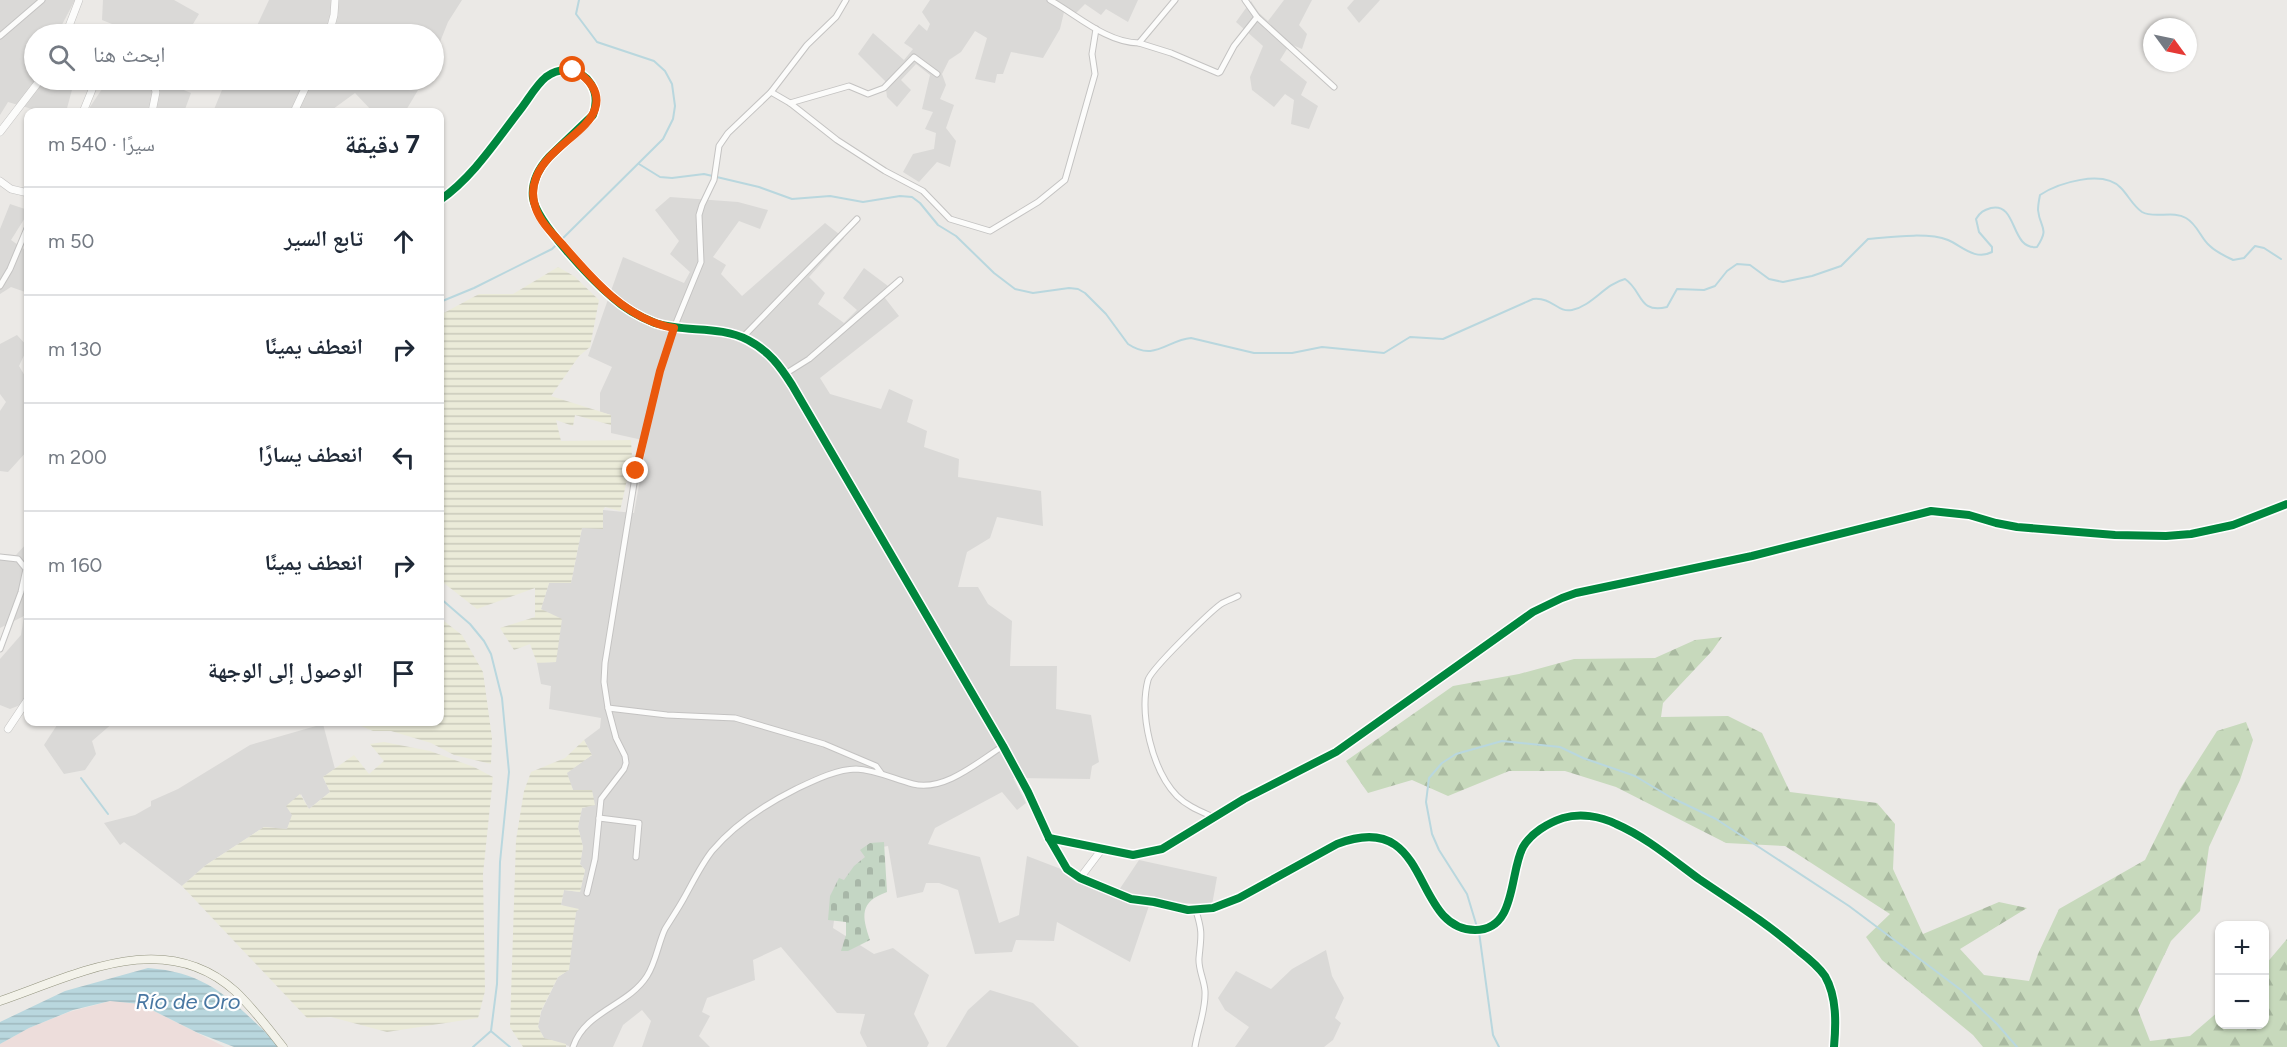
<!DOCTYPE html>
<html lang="ar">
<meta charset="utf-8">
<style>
:root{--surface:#fff;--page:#f2f2f3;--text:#1f2937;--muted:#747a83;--line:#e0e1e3}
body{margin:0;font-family:Figtree,"Noto Naskh Arabic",sans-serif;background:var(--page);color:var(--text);direction:rtl}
.controls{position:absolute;right:18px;bottom:18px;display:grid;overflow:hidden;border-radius:12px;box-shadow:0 2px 4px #0004}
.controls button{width:54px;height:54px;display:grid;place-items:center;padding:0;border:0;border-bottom:2px solid var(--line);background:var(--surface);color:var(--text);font:30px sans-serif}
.compass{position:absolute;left:2143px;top:18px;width:54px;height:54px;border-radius:50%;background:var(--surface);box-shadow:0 2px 4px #0004;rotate:123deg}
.stop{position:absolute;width:18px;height:18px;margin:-14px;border:4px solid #ea580c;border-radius:50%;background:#fff}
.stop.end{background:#ea580c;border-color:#fff;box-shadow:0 2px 6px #0008}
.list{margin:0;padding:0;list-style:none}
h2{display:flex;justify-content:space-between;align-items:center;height:78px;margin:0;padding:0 24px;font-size:26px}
h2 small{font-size:20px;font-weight:400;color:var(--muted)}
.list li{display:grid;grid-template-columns:39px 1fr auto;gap:18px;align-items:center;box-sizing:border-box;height:108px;padding:0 24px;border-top:2px solid var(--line)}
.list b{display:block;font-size:22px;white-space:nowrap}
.list em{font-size:20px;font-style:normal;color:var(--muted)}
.icon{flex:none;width:33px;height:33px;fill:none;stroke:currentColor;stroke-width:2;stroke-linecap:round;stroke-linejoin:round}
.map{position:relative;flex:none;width:2287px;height:1047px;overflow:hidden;direction:ltr}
.search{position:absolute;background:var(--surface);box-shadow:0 2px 4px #0004;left:24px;top:24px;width:420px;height:66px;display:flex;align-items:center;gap:15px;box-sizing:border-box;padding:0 21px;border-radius:33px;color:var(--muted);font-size:22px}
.panel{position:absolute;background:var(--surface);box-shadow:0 2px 4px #0004;left:24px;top:108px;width:420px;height:618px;border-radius:12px;direction:rtl}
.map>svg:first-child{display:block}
.residential{fill:#dad9d7}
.commercial{fill:#eddddb}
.farmland{fill:url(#farmland-rules)}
.forest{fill:url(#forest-firs)}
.cemetery{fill:url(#cemetery-stones)}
.water{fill:url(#water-rules)}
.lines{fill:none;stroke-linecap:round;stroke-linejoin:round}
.stream{stroke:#b9d7de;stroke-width:2}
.minor-casing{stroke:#c4c3c2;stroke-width:7}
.tertiary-casing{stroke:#c4c3c2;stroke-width:8}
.secondary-casing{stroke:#93947f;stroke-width:9}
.minor{stroke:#fcfcfb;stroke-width:5}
.tertiary{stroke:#fcfcfb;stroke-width:7}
.secondary{stroke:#f3f2ea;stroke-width:8}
.cycleway-casing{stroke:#fff;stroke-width:11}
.cycleway{stroke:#00873e;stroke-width:8}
.route{stroke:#ea580c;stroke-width:8}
.labels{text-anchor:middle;stroke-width:4.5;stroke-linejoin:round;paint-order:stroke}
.water-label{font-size:22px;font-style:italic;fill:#4977a2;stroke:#fff}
</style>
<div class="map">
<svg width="2287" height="1047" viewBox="0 0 2287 1047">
<defs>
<pattern id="farmland-rules" width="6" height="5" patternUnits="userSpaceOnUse" patternTransform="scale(1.5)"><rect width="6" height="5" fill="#ebebd9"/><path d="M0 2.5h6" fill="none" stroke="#c9c9ba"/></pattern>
<pattern id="forest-firs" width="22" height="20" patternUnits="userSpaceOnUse" patternTransform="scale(1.5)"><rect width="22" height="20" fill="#c7d9bc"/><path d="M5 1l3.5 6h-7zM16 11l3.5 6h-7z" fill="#aabaa1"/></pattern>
<pattern id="cemetery-stones" width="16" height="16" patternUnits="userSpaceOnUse" patternTransform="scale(1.5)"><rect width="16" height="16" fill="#c4d6c4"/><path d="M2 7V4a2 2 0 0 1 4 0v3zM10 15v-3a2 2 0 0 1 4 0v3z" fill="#a8b7a8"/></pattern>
<pattern id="water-rules" width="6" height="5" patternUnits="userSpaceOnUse" patternTransform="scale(1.5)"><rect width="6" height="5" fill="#b9d7de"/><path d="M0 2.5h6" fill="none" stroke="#9fb8be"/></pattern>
</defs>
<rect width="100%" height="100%" fill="#ebe9e6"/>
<g class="residential">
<path d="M0,0H75L57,34H34V80H56L73,86L66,112H42L8,102L0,115Z"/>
<path d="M103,0H174L199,14L187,34H137L102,20Z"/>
<path d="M269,0H462L448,22L434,57V34H253Z"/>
<path d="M930,0H1138L1128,22L1106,9L1101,15L1085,4L1072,17L1064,12L1060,29L1043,58L1011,52L1003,74H997L995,83L975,79L987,38L975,31L961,52L949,60L942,74L946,85L940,99L954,105L946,128L956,141L950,167L937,162L919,182L903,172L913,154L934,149L936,133L925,129L933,112L922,109L930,75L916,64L901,80L911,90L897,107L887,97L885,81L858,54L873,33L904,60L913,49L904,43L919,24L927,31L930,24L922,12Z"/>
<path d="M1284,0H1312L1299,25L1307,34L1302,49L1290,44L1280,60L1307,82L1301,95L1318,106L1309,129L1291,124L1294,100L1285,94L1274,107L1252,90L1250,77L1263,46L1236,22L1251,1L1259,13L1268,21Z"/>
<path d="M1354,0H1380L1359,23L1347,8Z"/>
<path d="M108,80H159L165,82L164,80H167V83L191,93L184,112H89L90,107Z"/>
<path d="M226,80H424L405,112H373L355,93L329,112H213Z"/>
<path d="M670,197L738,202L768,210L760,229L739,221L713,257L726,265L721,274L742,296L825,223L844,238L809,277L825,293L818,304L844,323L857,310L843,298L864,268L888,286L881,293L899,316L820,378L830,394L881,409L889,389L913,400L907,422L927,431L924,447L959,459L958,477L1041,491L1043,526L997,517L990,538L967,552L958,587H978L988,604L1012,621L1010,666H1057L1056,709L1091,715L1099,762L1092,766L1090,779L1013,778L1026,803L1017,810L1002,792L935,828L928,844L980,857L999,923L1019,915L1027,856L1061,869L1115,896L1139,860L1217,877L1212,905L1184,903L1152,897L1130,962L1057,922L1054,941L1016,940L1012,952L975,954L958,890L939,883H926L923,892L897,898L888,846L876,848L848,883H839L833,928L874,954L893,948L929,975L914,1014L929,1043L927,1047H867L860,1033L865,1014L837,1013L781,947L753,960L755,980L707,998L702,1012L710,1016L699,1036L710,1047H642L651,1021L642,1010L623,1025L613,1047H572L544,1038L538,1027L541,1012L558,977L569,970L570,951L576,912L561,905L564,890L580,892L585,870L580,864L583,847L578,827L582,808L595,805L573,790L566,773L592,755L584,740L600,728L601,718L549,709L551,686L541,684L537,663L556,662L541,609L549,583H571L582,528L603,510L634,513L647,441L611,433V415L600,412V393L612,367L588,356L623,257L684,283L690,272L670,254L679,241L655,210Z"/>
<path d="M10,204L28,210V213L11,240L28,252V293L11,287L0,294V229Z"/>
<path d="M17,335L28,347L19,366L28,381V450L8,472L0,471V411L6,402L0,394V344Z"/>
<path d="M28,542V702L10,709L0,705V659L21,635L24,616L0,628V554L16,555Z"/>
<path d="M50,722H114L92,741L96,754L85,770L64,774L44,745L57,725Z"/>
<path d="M323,724L335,769L323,777L330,792L309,809L301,794L287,829L264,827L206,865L182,886L124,842L120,845L104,823L135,815L151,806V801L178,789L250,745Z"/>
<path d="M1326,950L1332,976L1344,998L1335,1018L1341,1023L1333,1040L1324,1047H1235L1249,1027L1225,1010L1218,998L1236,971L1271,989L1292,969Z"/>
<path d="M990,990L1033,1003L1079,1047H946L968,1010Z"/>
</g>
<path class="commercial" d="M114,1000L140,1004L225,1047H0V1044L29,1028L69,1012Z"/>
<g class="farmland">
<path d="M558,267L574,276L599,300L590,347L579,356L551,396L611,415V425L575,415L573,426L556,420L561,441L631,440L632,457L620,511L605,507L603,510V529L582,528L571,583H549L541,609L562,619L556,662L537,663L530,644L514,650L500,628L535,617V588L477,609L440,580V315L479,294H513Z"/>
<path d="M440,618L462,635L483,672L492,738L491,764L454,755L431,743L391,731H373L361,726L362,722H440Z"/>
<path d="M584,740L592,755L567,773L573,790H592L595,805L582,808L578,827L583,847L580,864L585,870L580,892L564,890L561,905L579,909L576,912L574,927L569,970L558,977L541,1011L538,1027L544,1038L566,1044V1047H523L510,1027L516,840L524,791L531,772L565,758Z"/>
<path d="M384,742L430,751L474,767L493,777L483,874L485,991L478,1018L387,1032L331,1017L307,1018L182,886L206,865L264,827L287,829L292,815L286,806L300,794L309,809L330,792L323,777L354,755L369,774L384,761L370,744Z"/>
</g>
<path class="forest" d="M1722,637L1712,651L1663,703L1661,717L1728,716L1762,733L1790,792L1877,803L1895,824L1893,869L1923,934L1999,902L2027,908L1960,949L1984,975L2029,981L2038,954L2059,909L2145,860L2180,789L2217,731L2246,722L2253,740L2240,780L2209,847L2200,911L2171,941L2138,1010L2150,1041L2190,1036L2219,1011L2220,1024H2264L2265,965L2287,939V1047H1983L1973,1035L1882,960L1866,937L1890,914L1785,846L1726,843L1616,787L1565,771H1509L1448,796L1412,780L1368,793L1346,761L1453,686L1519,674L1574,659L1655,658L1695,640Z"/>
<path class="cemetery" d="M884,842L887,892C859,902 862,916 870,940L848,951H841L846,935V922L828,920L830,896L839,878L844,880L854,866L865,857L860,850L870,843Z"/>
<path class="water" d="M148,968C214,973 235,1005 281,1047H234L198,1033L140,1004L110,1001L73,1010L29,1028L0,1044V1022L65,991Z"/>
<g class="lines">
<g class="stream">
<path d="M639,164L660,177L672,178L704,174L759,187L792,199L830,196L863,202L900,196L912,197L920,203L938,225L956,236L994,273L1015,289L1033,293L1069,288L1078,289L1085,293L1106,314L1128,344C1155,362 1167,340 1191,338L1254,353H1292L1322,347L1384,353L1410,337L1443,339L1533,299C1553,297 1557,313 1572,310C1592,306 1605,284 1625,279C1643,291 1638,314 1667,307L1677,289L1704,290L1715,286L1727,271L1737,264L1750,265L1769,279L1783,282L1812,276L1841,266L1868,239C1890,237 1928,232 1948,240C1962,246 1975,261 1992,252V247L1979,232L1976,219C1980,212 1984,210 1991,208C2018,202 2010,250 2037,247C2050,227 2040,229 2038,210C2038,206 2039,200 2040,195C2058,183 2103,169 2121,188C2128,195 2133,206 2142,212C2154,219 2173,210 2186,218C2198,225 2201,239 2210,246C2216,252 2225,256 2233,260L2244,258L2255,246L2264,248L2281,259"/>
<path d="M440,302L474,288L552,249L663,139L673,119L675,106L672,84L665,71L654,61L597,42L576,14L579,0"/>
<path d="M440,598L470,624L484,641L491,654L502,698L509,772L500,862L497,984L491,1031L473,1047"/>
<path d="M81,778L108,814"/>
<path d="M1477,927L1467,894L1439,850L1432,834L1426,802L1429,778L1442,763L1456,754L1502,741L1560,747L1583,758L1635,776L1670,797L1716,819L1849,906L1961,990L1997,1024L2017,1047"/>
<path d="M1479,932L1493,1035L1499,1047"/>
<path d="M492,1032L510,1047"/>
</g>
<defs>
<g id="minor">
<path d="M1050,0C1077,15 1107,43 1139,43L1175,0"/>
<path d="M1245,0L1257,17L1334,87"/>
<path d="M0,36L42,0"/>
<path d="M1139,43L1171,53L1218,73L1220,72L1234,46L1257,17"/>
<path d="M771,92L790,103L837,140L885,171L923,191L950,219L990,231L1038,202L1065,180L1095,74L1092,54L1096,29"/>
<path d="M790,103L849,86L868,94L884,88L914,57L937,74"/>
<path d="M0,286L10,269L28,226"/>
<path d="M742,338L857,219"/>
<path d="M785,374L809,359L900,280"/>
<path d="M0,557L18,559L26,569L21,592L0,649"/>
<path d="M608,708L667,715L735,718L824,744L876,766L881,773"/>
<path d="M1213,817C1200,811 1187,806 1177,796C1152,770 1139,714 1148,680C1151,669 1210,612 1221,604C1226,601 1232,599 1238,596"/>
<path d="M599,818L639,823L636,857"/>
<path d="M587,893L595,859L601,799L624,769L626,763L625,756L616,738L608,708L604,682L605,663L636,471L660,371L674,328L701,262L699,215L702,205L714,180L719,146L728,133L771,92L807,45L836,17L846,0"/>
<path d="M573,1047C585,1011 628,1006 647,976C656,962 658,944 665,929C671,919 678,909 684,898C693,882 701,865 712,851C734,825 766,804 796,789C813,781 837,769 856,769C876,770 894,779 913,784C944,792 978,762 1003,746"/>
<path d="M1195,1047C1198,1028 1206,1010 1205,991C1204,979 1198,969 1199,958C1201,936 1203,933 1196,911"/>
</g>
<g id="tertiary">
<path d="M66,34L79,0"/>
<path d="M329,34L334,15L335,0"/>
<path d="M83,112L96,80"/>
<path d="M152,112L156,92L153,80"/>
<path d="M294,112L309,80"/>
<path d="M0,132L40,80"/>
<path d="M0,181L11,189L28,193"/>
<path d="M440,200C473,177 496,141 520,110C528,100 536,85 546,77C561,66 581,68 591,84C597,94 597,104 593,115L549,157C539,168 531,182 533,198C536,222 592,280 612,297C623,307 640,317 655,323C685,333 719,325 748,340C769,351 780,366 792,385L1003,746L1028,792L1049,838L1067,869L1080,878L1131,899L1154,902L1188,910L1213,908L1239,898L1337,844C1433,807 1410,929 1475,930C1517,930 1509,873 1523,847C1531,833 1548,823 1563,818C1580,813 1600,816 1616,824C1646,837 1673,860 1699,879C1733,902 1768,924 1799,951C1808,958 1818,966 1825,976C1837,997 1836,1024 1834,1047"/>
<path d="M8,729L28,699"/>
<path d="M1049,838L1133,855L1162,849L1244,799L1336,752L1533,612L1562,598L1576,593L1752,556L1931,511L1969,515L1996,523L2017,527L2115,535L2166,536L2191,534L2233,525L2287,504"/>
<path d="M1080,878L1102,849"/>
</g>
<path id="secondary" d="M0,1001C76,975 164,927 235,991C253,1008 268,1028 283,1047"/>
</defs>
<use href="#minor" class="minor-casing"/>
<use href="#tertiary" class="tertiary-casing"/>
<use href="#secondary" class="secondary-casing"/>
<use href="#minor" class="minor"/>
<use href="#tertiary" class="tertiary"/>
<use href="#secondary" class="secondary"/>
<defs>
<g id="cycleway">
<path d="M440,200C473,177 496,141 520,110C528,100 536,85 546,77C561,66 581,68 591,84C597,94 597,104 593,115L549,157C539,168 531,182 533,198C536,222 592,280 612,297C623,307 640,317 655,323C685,333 719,325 748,340C769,351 780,366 792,385L1003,746L1028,792L1049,838L1067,869L1080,878L1131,899L1154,902L1188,910L1213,908L1239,898L1337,844C1433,807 1410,929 1475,930C1517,930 1509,873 1523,847C1531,833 1548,823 1563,818C1580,813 1600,816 1616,824C1646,837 1673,860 1699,879C1733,902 1768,924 1799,951C1808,958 1818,966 1825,976C1837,997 1836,1024 1834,1047"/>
<path d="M1049,838L1133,855L1162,849L1244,799L1336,752L1533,612L1562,598L1576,593L1752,556L1931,511L1969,515L1996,523L2017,527L2115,535L2166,536L2191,534L2233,525L2287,504"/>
</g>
</defs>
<use href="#cycleway" class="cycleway-casing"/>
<use href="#cycleway" class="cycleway"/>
</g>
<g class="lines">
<path class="route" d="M573,70C588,77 601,92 595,109C588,132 546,149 536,178C532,188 532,198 536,209C541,223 553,234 563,245C593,280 627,320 674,328L660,371L636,471"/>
</g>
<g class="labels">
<g class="water-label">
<text x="188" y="1009">Río de Oro</text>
</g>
</g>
</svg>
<div class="controls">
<button>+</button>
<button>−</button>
</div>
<svg class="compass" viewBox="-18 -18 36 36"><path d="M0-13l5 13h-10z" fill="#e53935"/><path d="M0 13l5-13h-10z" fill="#747a83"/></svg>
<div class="stop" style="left:573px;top:70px"></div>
<div class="stop end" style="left:636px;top:471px"></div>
<div class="search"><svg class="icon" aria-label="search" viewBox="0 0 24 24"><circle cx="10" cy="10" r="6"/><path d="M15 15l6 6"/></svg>ابحث هنا</div>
<section class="panel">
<h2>7 دقيقة<small>سيرًا · 540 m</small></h2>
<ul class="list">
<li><svg class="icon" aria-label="ahead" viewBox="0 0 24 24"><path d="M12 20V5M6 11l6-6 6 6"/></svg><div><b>تابع السير</b></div><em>50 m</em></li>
<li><svg class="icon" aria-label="right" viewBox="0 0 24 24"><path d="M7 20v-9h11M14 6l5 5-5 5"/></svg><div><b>انعطف يمينًا</b></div><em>130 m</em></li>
<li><svg class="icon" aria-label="left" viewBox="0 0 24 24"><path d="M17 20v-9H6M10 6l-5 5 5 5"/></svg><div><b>انعطف يسارًا</b></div><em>200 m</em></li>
<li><svg class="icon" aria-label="right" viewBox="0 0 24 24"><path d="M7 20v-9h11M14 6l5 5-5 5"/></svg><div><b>انعطف يمينًا</b></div><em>160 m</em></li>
<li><svg class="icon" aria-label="arrive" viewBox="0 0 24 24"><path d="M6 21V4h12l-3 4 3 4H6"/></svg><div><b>الوصول إلى الوجهة</b></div></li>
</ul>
</section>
</div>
